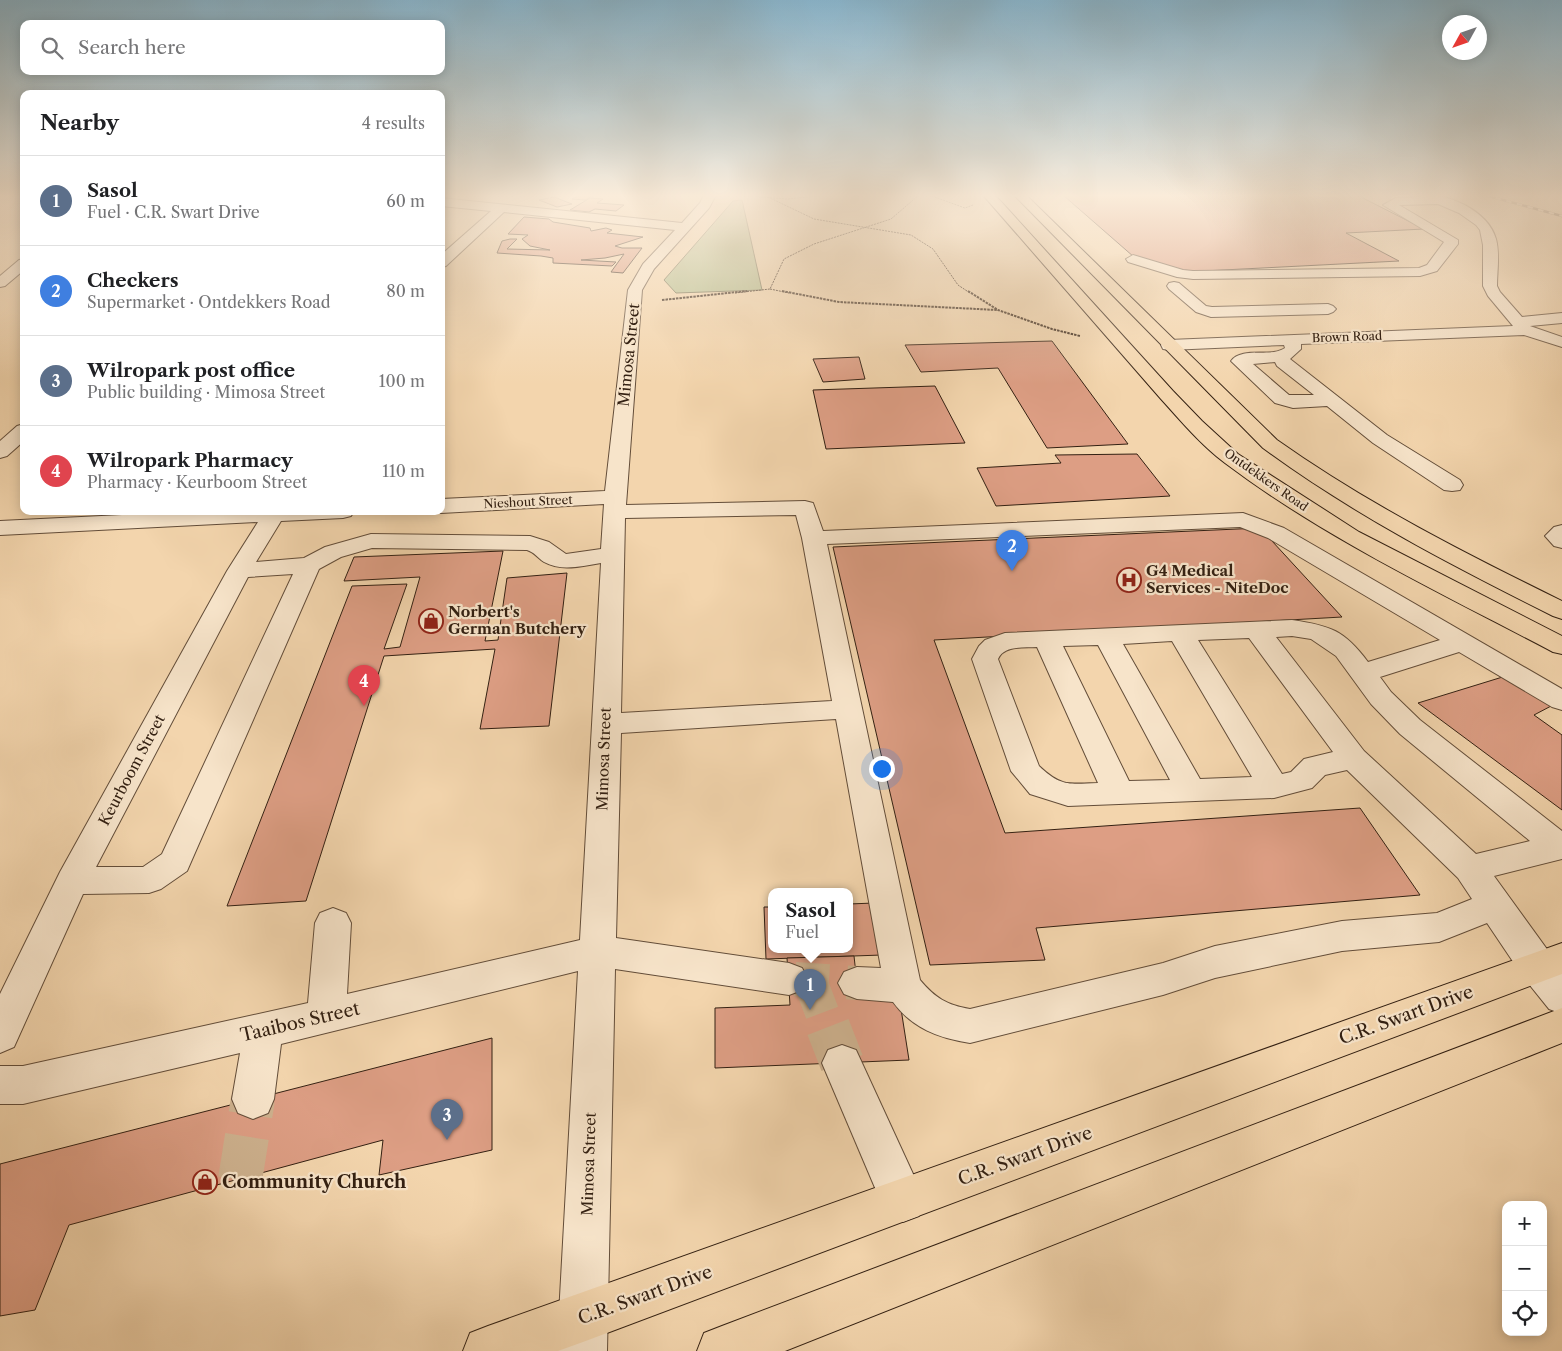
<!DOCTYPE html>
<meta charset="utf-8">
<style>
:root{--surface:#fff;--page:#f2f2f2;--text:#202124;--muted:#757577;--line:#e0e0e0;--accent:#8f2418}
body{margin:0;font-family:"Libre Caslon Text",serif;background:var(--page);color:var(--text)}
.controls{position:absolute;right:15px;bottom:15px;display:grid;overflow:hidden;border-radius:10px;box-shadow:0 2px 12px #0003}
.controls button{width:45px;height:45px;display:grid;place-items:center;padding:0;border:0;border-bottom:1px solid var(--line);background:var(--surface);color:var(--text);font:25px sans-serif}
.compass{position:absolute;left:1442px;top:15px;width:45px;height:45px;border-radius:50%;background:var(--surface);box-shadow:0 2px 12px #0003;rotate:230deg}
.you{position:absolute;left:881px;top:768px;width:18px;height:18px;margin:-12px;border:4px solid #fff;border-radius:50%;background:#1a73e8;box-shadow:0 0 0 8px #1a73e833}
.badge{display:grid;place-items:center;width:32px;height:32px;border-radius:50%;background:var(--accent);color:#fff;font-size:16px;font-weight:700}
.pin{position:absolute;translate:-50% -41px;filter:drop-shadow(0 1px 2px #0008)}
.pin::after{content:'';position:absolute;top:26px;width:18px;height:15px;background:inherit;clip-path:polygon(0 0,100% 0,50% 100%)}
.popup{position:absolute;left:768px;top:888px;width:85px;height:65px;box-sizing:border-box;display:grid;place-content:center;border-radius:10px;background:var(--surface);filter:drop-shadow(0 1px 4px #0005);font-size:16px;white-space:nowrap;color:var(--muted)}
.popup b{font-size:19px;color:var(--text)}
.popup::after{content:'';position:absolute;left:50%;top:100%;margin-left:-10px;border:10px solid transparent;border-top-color:var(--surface)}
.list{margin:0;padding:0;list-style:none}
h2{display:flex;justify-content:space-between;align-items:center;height:65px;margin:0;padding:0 20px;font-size:21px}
h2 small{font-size:16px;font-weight:400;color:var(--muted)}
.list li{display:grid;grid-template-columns:32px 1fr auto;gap:15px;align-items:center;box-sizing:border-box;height:90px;padding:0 20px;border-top:1px solid var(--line)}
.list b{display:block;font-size:19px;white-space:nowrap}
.list p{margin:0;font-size:16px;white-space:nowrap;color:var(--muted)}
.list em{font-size:16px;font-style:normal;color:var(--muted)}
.icon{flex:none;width:28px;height:28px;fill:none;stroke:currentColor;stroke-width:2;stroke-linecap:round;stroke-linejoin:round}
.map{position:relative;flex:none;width:1562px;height:1351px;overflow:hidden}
.search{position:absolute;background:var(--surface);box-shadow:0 2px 12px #0003;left:20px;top:20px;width:425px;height:55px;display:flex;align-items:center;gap:12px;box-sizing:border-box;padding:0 18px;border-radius:10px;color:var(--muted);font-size:19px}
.panel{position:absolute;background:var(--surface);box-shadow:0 2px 12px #0003;left:20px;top:90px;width:425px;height:425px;border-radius:10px}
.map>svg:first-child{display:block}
.green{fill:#b5be8f;stroke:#746f50}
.building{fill:#dd9e84;stroke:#332012}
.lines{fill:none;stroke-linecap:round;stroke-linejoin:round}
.minor-tunnel-far1{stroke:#cdb18e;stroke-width:34;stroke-dasharray:34 18;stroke-linecap:butt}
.minor-tunnel{stroke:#cdb18e;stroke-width:44;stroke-dasharray:44 22;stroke-linecap:butt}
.minor-casing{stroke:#634d39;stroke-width:2}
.major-casing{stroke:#332012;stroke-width:2}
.path-far1{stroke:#332012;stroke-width:1;stroke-dasharray:2 1;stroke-linecap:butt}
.path{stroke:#332012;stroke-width:2;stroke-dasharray:2.5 1;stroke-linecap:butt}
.minor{fill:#f7e4ca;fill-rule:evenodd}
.major{fill:#f3d5ad;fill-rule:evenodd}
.rail-casing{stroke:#332012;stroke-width:2.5}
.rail{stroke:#f7e4ca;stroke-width:2;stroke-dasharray:5.5;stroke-linecap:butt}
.labels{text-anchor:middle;stroke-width:4.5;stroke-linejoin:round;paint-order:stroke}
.far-street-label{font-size:12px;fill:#332012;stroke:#f7e4ca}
.street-label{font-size:15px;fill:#332012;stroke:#f7e4ca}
.poi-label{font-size:15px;font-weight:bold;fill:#332012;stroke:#f7e4ca;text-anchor:start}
.near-street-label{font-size:18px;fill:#332012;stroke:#f7e4ca}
.near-poi-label{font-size:18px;font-weight:bold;fill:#332012;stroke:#f7e4ca;text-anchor:start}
</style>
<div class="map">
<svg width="1562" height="1351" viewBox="0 0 1562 1351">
<rect width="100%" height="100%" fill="#f3d5ad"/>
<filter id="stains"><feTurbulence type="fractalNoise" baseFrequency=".004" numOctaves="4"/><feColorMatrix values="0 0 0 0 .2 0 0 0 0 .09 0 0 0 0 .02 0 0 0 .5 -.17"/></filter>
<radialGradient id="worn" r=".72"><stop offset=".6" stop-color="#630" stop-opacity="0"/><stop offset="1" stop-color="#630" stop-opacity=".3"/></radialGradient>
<path class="green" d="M742,200L762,290L676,293L664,280L733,201Z"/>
<g class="building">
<path d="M580,195H595L585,200L572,199Z"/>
<path d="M1063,195H1357L1424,229L1346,233L1399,261L1184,272L1134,257Z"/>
<path d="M554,197L572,204L557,207L539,200Z"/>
<path d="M590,198L603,199L597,203L624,205L616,211L595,209L589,212L570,210Z"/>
<path d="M524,217L549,219L553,222L590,228L591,231L606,228L612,230L607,233L643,237L615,246L622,248H642L623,273L611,272L624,254L605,258L581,260L616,262L612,266L553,263V258L541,256L497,253L502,241L510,239H517L507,249L550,250L530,246L522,239L528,235L508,234Z"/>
<path d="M1052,341L1128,444L1047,448L998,368L921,372L905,345Z"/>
<path d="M859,357L865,379L823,382L813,359Z"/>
<path d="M935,386L965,443L826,449L813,390Z"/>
<path d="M1137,454L1170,496L996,506L977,468L1061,463L1055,455Z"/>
<path d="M1260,528L1342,617L934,640L1005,833L1360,808L1420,895L1036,928L1045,960L930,965L833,547Z"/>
<path d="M503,551L485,641L498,640L507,578L567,573L549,726L480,729L495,649L384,656L306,901L227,906L352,586L407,584L384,649L400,647L420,577L344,581L354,557Z"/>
<path d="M1509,675L1553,705L1534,715L1562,735V810L1418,703Z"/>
<path d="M874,903L882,955L766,959L764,907H771V949H849V904Z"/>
<path d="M854,956L857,983L899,996L909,1060L715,1068V1008L790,1005L787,958Z"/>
<path d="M492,1038V1150L379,1175L383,1140L69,1225L35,1310L0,1316V1164Z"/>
</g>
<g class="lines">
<g class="minor-tunnel-far1">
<path d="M795,979L857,983"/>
<path d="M810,981L828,1028"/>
</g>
<g class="minor-tunnel">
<path d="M828,1027L842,1063"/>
<path d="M240,1180L253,1099"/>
</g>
<defs>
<g id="minor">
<path d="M704,195H716L709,208L654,269L642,290L626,505L805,501L813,503L823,531L1243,513L1284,528L1562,689V710L1552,707L1459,652L1380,677L1391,692L1420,720L1562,831V859L1494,876L1562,970V1014L1549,1009L1524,978L1487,923L1439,942L1342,951L1215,978L1163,995L970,1043C938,1038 912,1028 893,1002L857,999L844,994L838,983L844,972L857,967L881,968L836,719L621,733L616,938L789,963L802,968L808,979L802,990L789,995L615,969L607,1351H557L578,971L281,1044L274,1099L268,1113L253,1119L238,1113L232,1099L240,1053L23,1104H0V1066H23L308,1003L315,923L320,913L333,908L346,913L351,923L347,994L580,940L601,563C581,566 562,572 544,562C538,558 534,552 527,550L372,548L341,557L319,569L187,871L161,889L149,893L83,894L14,1047L0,1053V994L60,872L227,571L258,522L0,535V521L203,511H354L351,516L343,518L281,521L256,562L304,558L325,547L371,534L530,536L549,542L566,554L601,549L604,504L441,513L436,511H441V499L605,491L628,290L643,264L675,230L504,212L446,266L441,267V255L491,211L441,206V198L682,223L700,203ZM796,515L802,538L832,701L621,713L625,518ZM1240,527L1268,538L1440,640L1368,662C1344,630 1331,626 1292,620L1005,633L985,640L979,646L972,659L1011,771L1030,794L1068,806L1274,798L1312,788L1325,775L1347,770L1458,878L1472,899L1437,913L1342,921L1215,946L1163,963L970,1009C947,1005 935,998 920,980L827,544ZM293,574L162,854L143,867H96L248,577ZM1292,636L1311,639L1336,656L1371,704L1400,734L1530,841L1476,854L1364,751L1276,637ZM1249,638L1333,752L1304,759L1291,772L1282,774L1198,640ZM1172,641L1252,777L1200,779L1123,644ZM1098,645L1170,780L1129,781L1063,646ZM1037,647L1098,783C1069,784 1061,787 1039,766L998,659C1004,645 1024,648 1037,647Z"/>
<path d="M1419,195C1446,192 1488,210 1496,239C1500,254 1497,271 1497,286L1500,292L1522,317L1562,313V323L1530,326L1562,337V347L1524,335L1301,344V349L1290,359L1387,435L1460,480L1463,485L1460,490L1452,491L1444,490L1373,443L1327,406L1293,408L1275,403L1231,361C1242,346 1271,358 1285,348L1284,345L1169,350L1163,349L1161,345L1163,341L1169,340L1513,326L1488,296L1483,286V245L1480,230L1476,225L1459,213L1438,204L1399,205L1458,240V244L1437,271L1420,276L1193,279L1177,277L1128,262L1126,259L1133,255L1183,270L1193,271L1419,268L1427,265L1444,242L1383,205L1396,198L1421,197ZM1275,362L1277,366L1314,395H1289L1253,364Z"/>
<path d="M24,259V270L5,286L0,287V276L19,260Z"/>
<path d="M1174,282L1179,283L1206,306L1212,307L1328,304L1333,306L1336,309L1333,312L1328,314L1211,317L1196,312L1169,289L1167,286L1169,283Z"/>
<path d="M24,424V441L7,456L0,458V441L17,426Z"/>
<path d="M1562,525V548L1554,546L1545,536L1554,527Z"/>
<path d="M842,1045L856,1050L925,1200L919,1216L903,1222L887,1216L822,1063L828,1050Z"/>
</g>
<g id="major">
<path d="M983,195H995L1173,391L1202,421L1238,454L1359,532L1562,636V654L1553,652C1441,593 1326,539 1225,463C1201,445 1181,421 1161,399Z"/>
<path d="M1014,195H1026L1277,440C1366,503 1464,553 1562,601V619L1553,616C1453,566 1354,515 1263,448Z"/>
<path d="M1562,943V974L583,1342L558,1351H463L470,1333L488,1326Z"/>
<path d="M1562,1008V1043L785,1351H697L704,1333L722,1326Z"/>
</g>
</defs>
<use href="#minor" class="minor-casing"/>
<use href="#major" class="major-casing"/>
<g class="path-far1">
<path d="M737,195L787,199L826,195"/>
<path d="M929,195L965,208L973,205"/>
<path d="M768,197L814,219L911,235L933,249L958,285L970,293"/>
<path d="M770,289L789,293"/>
<path d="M735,293L770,289L784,259L814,244L891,219L919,195"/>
</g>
<g class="path">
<path d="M782,291L839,302L997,310"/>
<path d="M968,291L998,310L1052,329L1080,336"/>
<path d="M662,300L747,291"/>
</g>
<use href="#minor" class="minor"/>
<use href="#major" class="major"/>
<defs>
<path id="rail" d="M1485,195L1562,216"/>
</defs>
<use href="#rail" class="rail-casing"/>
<use href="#rail" class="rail"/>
</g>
<linearGradient id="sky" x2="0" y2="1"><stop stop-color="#89b6ce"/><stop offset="0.51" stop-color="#faecda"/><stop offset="1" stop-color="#faecda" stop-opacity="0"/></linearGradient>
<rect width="1562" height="384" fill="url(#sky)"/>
<defs>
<symbol id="hospital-ring" viewBox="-11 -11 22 22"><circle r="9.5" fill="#f7e4ca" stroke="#8f2418" stroke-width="1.5"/><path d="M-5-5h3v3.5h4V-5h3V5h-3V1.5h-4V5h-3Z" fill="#8f2418"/></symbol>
<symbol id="shop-ring" viewBox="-11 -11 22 22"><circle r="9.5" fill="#f7e4ca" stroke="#8f2418" stroke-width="1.5"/><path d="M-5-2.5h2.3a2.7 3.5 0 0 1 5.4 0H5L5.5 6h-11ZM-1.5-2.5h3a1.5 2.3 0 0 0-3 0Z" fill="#8f2418"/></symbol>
</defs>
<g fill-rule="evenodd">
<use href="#hospital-ring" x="1115" y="566" width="28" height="28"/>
<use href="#shop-ring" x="417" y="607" width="28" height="28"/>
<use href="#shop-ring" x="191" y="1168" width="28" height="28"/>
</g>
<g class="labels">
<g class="far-street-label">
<text transform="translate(1347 337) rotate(-2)" y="4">Brown Road</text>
<text transform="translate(1266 480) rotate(35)" y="4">Ontdekkers Road</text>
<text transform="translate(528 502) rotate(-3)" y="4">Nieshout Street</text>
</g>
<g class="street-label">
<text transform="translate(629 355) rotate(-84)" y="5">Mimosa Street</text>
<text transform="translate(604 759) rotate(-88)" y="5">Mimosa Street</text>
<text transform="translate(132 770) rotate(-62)" y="5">Keurboom Street</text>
<text transform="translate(589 1164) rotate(-88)" y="5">Mimosa Street</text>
</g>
<g class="poi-label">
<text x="1146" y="576">G4 Medical<tspan x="1146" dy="17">Services - NiteDoc</tspan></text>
<text x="448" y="617">Norbert's<tspan x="448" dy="17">German Butchery</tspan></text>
</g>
<g class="near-street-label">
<text transform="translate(1406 1015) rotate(-20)" y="6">C.R. Swart Drive</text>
<text transform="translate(300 1022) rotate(-13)" y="6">Taaibos Street</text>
<text transform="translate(1025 1156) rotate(-20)" y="6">C.R. Swart Drive</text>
<text transform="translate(645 1295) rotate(-20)" y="6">C.R. Swart Drive</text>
</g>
<g class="near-poi-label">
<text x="222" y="1188">Community Church</text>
</g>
</g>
<rect width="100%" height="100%" filter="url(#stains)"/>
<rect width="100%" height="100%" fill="url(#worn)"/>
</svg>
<div class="controls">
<button>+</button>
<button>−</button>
<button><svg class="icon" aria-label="locate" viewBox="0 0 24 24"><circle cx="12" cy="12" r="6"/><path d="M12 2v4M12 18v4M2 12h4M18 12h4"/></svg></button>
</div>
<svg class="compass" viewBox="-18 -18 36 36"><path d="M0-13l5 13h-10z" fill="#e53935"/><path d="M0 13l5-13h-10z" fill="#757577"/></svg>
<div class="you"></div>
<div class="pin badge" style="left:810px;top:1010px;background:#5c6f8a">1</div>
<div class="popup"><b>Sasol</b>Fuel</div>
<div class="pin badge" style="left:1012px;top:571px;background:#3f7fe0">2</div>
<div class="pin badge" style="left:447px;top:1140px;background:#5c6f8a">3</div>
<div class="pin badge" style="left:364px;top:706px;background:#e0444e">4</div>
<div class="search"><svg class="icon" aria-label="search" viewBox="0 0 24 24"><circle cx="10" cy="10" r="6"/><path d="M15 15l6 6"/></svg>Search here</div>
<section class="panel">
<h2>Nearby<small>4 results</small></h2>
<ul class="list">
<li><span class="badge" style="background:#5c6f8a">1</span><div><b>Sasol</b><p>Fuel · C.R. Swart Drive</p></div><em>60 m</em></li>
<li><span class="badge" style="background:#3f7fe0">2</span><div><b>Checkers</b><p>Supermarket · Ontdekkers Road</p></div><em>80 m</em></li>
<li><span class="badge" style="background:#5c6f8a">3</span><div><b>Wilropark post office</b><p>Public building · Mimosa Street</p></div><em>100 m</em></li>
<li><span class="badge" style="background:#e0444e">4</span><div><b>Wilropark Pharmacy</b><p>Pharmacy · Keurboom Street</p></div><em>110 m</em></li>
</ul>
</section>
</div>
